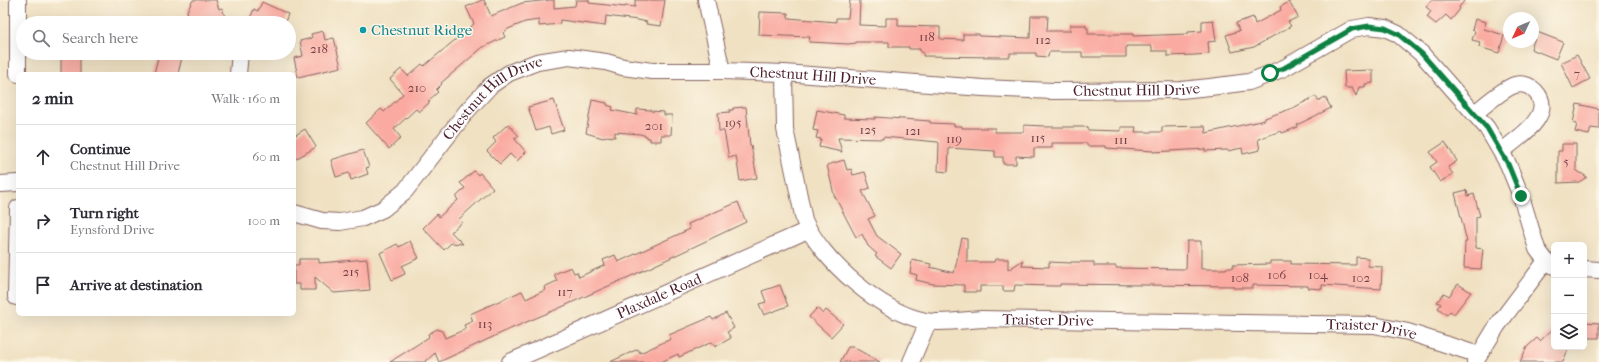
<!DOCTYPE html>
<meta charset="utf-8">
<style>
:root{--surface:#fff;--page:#f7f7f7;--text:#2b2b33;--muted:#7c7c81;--line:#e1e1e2}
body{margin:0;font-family:"IM FELL French Canon",serif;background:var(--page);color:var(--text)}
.controls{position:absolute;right:12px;bottom:12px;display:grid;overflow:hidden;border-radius:6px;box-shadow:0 4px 16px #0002}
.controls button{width:36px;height:36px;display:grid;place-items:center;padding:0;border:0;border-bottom:1px solid var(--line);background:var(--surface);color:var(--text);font:20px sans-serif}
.compass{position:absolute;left:1503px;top:12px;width:36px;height:36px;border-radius:50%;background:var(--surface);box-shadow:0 4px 16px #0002;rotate:226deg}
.stop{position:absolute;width:12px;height:12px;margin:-9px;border:3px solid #0b8043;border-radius:50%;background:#fff}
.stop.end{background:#0b8043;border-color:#fff;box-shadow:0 1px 4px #0008}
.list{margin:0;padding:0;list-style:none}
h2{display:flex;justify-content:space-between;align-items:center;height:52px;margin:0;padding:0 16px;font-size:17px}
h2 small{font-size:13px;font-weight:400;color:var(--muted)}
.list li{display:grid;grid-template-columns:26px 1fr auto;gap:12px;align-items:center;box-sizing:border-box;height:64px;padding:0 16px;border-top:1px solid var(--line)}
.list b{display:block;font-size:15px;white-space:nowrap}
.list p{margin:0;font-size:13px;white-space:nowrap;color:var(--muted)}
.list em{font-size:13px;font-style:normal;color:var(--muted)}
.icon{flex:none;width:22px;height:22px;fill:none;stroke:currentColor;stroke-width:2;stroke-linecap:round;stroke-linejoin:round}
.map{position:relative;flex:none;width:1599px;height:362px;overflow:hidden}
.search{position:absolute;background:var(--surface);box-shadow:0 4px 16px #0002;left:16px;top:16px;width:280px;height:44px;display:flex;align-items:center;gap:10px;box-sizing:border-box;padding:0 14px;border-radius:22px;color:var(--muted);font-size:15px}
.panel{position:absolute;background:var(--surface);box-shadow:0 4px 16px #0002;left:16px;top:72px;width:280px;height:244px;border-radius:6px}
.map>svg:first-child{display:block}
.building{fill:#faaaa1}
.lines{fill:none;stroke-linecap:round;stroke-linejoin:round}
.minor-casing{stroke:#846360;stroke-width:18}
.minor{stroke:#fff;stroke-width:16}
.route{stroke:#0b8043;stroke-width:5}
.culture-dot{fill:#0f9aa8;stroke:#fcf5e5;stroke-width:1.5}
.labels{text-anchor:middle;stroke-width:3;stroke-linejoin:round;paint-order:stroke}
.number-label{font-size:13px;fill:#764248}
.culture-label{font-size:15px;fill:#0d838f;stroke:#fcf5e5;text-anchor:start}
.street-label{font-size:15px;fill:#4a1f2b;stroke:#fcf5e5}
</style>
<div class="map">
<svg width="1599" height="362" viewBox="0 0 1599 362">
<rect width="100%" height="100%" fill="#fcf5e5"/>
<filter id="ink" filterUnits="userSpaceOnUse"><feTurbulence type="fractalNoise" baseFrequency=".025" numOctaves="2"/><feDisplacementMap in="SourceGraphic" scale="8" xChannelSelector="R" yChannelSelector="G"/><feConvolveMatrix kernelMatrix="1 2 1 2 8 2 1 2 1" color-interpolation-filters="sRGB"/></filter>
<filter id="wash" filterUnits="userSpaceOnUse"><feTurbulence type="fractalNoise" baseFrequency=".012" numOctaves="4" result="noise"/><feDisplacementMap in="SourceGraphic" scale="16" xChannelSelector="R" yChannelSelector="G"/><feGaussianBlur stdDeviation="0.9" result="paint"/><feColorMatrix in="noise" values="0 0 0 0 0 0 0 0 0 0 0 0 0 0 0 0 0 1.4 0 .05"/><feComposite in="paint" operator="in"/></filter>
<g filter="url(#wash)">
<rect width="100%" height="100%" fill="#f0e1c2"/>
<g id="blocks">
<g class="building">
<path d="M193,0H216L219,9L222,8L227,23H190L187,11Z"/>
<path d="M482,0H484L491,16L522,3L550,0H554V8L575,6L576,0H589V3L625,7V6L635,7V0H665L661,26L646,24L647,22L638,20L606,16L605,26L560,20V24L539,26V20L525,22L508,29L503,33L505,37L483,47L441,83L442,84L436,90L438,92L428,101L430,102L419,112L416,109L394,129L401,138L389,149L366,123L381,109L384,112L403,94L390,79L401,69L408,76L422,64L424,66L474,24L466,7Z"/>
<path d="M850,0H860L859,25L886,26V18H898V26L940,27V39L963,40V34H979V36L1030,38L1031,16H1048L1047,31H1070V25H1086V28H1088V34H1133V36L1188,34V32L1202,31V21L1213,20L1216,41L1208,42L1209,54L1195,55L1167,56V51H1152V46H1126V57H1082V52H1049L1048,57L1036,56V53H1010V57H997L923,56V52H920V49H909V47H889V42H856V43L848,44L809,42L810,37L759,35L760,12L788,13V18L836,22V18H848Z"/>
<path d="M1431,0H1465L1459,7L1460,9L1451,20L1446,15L1436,24L1427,17L1431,11L1426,7Z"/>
<path d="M262,2L288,14L285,22L286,23H248L254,9L258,11Z"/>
<path d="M1289,2L1298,17L1288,22L1291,26L1254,47L1232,52L1226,35L1239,31L1236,23L1253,17L1255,24L1281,10L1280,7Z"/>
<path d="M1475,19L1486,22L1484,29L1504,35L1499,53L1479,47L1480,42L1472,40L1475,31L1472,30Z"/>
<path d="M323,31L325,40L334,38L341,67L298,77L294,58L303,56L300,41L312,38L311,34Z"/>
<path d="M1537,32L1563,42L1556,59L1531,49Z"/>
<rect x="61" y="53" width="19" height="21"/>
<path d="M159,53H183L178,74H154Z"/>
<path d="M1577,55L1590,79L1573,88L1561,63Z"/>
<path d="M1373,70V83L1365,84V87H1359L1356,96L1352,88H1345L1344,71Z"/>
<path d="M1316,96L1318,101L1325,97L1331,108L1297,125L1298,127L1282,133L1281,131L1258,139L1260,150L1243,154L1242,148L1228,151L1227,150L1205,151V149L1153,152V151L1106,148V146H1087V143H1052V148H1034V157L1016,156V164H1003V157H995V151L949,148L948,172L938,171L939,143L938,142L883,137V139L838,138L842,152L819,147L821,139L816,138L818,131L813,130L817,110L844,115V118L875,119V117L930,121V123L954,124V126H962V128H995V132H1024V125L1045,126V127H1087L1088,130L1121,131V127H1136L1135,132H1162V127L1205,126L1206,133L1265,120V118L1293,108Z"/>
<path d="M554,100L564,130L551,134L549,127L536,131L528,107Z"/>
<path d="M592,100L607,103V105L613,107L612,110L637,115V109L651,110V111L664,112V115H672L671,135H661V141H650V138H647V136L640,134L615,132V137L607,136L603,138L586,133Z"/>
<path d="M1577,104L1599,109V129L1591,128L1589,135L1575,132L1577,124L1573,123Z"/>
<path d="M744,107H746L750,145H751L757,178L740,181L736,156L729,158L724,131H719L718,113L730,112L729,110H733V108Z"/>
<path d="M508,124L519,136L514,138L526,152L517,161L510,154L500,164L487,151L496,142L493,138Z"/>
<path d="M305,129L316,147L294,160V136Z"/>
<path d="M1445,142L1457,161L1448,167L1453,174L1440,182L1430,167L1437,162L1430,152Z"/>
<path d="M1562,144H1576V170L1587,177L1579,182L1558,183V151H1562Z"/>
<path d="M363,150L369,167L366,168L368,174L351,180L349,173L336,177L331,160Z"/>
<path d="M844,160L847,170L851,169L853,175L865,172L870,188L862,191L875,216L868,219L877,236L901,254L891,268L875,256L877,254L868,246L862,234L856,237L834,195L827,165Z"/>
<path d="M474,171L478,175L480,173L493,188L459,219L462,222L451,232L463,244L451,243L444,250L423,228L437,214L439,217L458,200L456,197L465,188L460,183Z"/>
<path d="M1467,190L1468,196L1474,194L1480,216L1476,217V248L1483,249L1481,269L1464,268L1465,242H1467L1455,193Z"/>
<path d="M738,202L746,222L651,267L555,310L510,329L439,362L435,353L425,362H390L429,337L428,334L437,329L442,331L445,338L466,329L464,325L473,321L470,314L522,291L526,299L545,290L544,287L557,281L554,274L571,267L574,273L577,272L579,277L605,265L603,260L615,255L618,262L690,229L688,224Z"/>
<path d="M962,238L967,239V262H994L995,259H1008V270L1023,260L1022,266L1049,267V262L1071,263V262H1094V266H1116V268L1186,269L1187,241H1201V269H1226V268H1233V265L1270,264V261H1291V264L1356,265V257L1368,258V266L1382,267L1381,289L1322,285V289L1308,288V286L1253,285V288H1233V286L1060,284V286H1053L1015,285L1014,291H1003V286H980V292H964V285L933,284L916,280L917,275L910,273L912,260L931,264L930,267L954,273Z"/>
<path d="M410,241L419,258L402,266L405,274L392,280L380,253L397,244L399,247Z"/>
<path d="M299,259H319V263L367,259L370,290L334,293L315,277V290H300V284H294V265H299Z"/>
<path d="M1458,284L1471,292L1454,314L1450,311L1447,315L1438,308L1441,304L1437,302L1444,293L1449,296Z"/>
<path d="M780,285L788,306L764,315L759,304L766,302L762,291Z"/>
<path d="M817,308L823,314L826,310L843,324L831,337L809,317Z"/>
<path d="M726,313L734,328L727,332L731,338L715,347L712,342L679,357L678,354L661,362H610L638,349L640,353L671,339L669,335L711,317L713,320Z"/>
<path d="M1584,322L1599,323V338H1584Z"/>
<path d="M1554,328V347H1569L1563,362H1520L1527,347L1537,338L1540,341Z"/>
<path d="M848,347H853L880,362H840Z"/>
</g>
</g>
</g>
<g filter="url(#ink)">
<use href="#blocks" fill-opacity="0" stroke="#846360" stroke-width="1"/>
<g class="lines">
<defs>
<g id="minor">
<path d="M18,0V74"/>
<path d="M706,0L722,71"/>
<path id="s1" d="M784,73L785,129L804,220C822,261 882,313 926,321C939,324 967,320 981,319L1374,325L1408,332L1479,355"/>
<path d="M238,74L240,53"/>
<path d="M1475,113C1485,105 1504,88 1515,85C1523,83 1529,85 1535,91C1557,114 1518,138 1502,151"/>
<path d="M0,184L18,183"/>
<path id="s2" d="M294,213L322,221L340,222L363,218L383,209L405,191L467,111L490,86L509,73L537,62L569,57L606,62L623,67L652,71H722L784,73L983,88L1054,91L1181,90L1210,87L1249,82L1284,68L1352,29L1369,26L1385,28L1398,34L1422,54L1487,128L1508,164L1521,196L1537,249L1546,261L1554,266"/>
<path d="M1584,269L1599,270"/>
<path d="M16,297L18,208"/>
<path id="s3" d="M510,362L808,230"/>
<path d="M911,362L928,322"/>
<path d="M1475,362L1497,326L1546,261"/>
</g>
</defs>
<use href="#minor" class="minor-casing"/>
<use href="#minor" class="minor"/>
</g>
</g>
<g class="lines" filter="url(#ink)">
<path class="route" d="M1270,73L1284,68L1352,29L1369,26L1385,28L1398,34L1422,54L1487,128L1508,164L1521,196"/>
</g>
<circle class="culture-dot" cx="363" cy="30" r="4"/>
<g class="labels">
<g class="number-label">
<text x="927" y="41">118</text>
<text x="1043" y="44">112</text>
<text x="319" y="53">218</text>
<text x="1577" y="78">7</text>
<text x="417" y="92">210</text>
<text x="733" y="127">195</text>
<text x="654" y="130">201</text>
<text x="868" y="134">125</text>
<text x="913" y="135">121</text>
<text x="1038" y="142">115</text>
<text x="954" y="143">119</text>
<text x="1121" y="144">111</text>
<text x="1566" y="166">5</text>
<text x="351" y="276">215</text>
<text x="1277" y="279">106</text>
<text x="1318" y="279">104</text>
<text x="1240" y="282">108</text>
<text x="1361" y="282">102</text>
<text x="565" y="296">117</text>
<text x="485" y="328">113</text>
</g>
<g class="culture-label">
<text x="371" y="35">Chestnut Ridge</text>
</g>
<g class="street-label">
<text dy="5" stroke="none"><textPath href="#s2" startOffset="587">Chestnut Hill Drive</textPath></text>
<text dy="5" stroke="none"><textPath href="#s2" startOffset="911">Chestnut Hill Drive</textPath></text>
<text dy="5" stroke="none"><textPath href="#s2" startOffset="251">Chestnut Hill Drive</textPath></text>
<text dy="5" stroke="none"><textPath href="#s3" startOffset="163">Plaxdale Road</textPath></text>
<text dy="5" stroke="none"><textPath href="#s1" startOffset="434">Traister Drive</textPath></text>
<text dy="5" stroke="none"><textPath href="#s1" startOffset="758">Traister Drive</textPath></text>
</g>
</g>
</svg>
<div class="controls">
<button>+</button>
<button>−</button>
<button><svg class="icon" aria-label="layers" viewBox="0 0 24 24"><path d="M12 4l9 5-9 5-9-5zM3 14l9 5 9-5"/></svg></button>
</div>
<svg class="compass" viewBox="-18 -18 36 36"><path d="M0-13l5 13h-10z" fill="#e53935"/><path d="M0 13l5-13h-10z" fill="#7c7c81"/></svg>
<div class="stop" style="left:1270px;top:73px"></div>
<div class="stop end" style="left:1521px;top:196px"></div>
<div class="search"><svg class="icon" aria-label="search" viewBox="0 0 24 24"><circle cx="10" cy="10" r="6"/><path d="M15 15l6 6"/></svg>Search here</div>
<section class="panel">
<h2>2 min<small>Walk · 160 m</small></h2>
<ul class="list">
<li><svg class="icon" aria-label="ahead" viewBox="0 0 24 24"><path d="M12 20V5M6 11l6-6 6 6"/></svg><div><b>Continue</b><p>Chestnut Hill Drive</p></div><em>60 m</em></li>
<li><svg class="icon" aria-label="right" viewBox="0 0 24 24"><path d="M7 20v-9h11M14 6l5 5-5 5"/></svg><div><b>Turn right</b><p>Eynsford Drive</p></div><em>100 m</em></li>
<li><svg class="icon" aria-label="arrive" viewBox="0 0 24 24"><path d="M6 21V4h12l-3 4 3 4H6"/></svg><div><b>Arrive at destination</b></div></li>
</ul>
</section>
</div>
